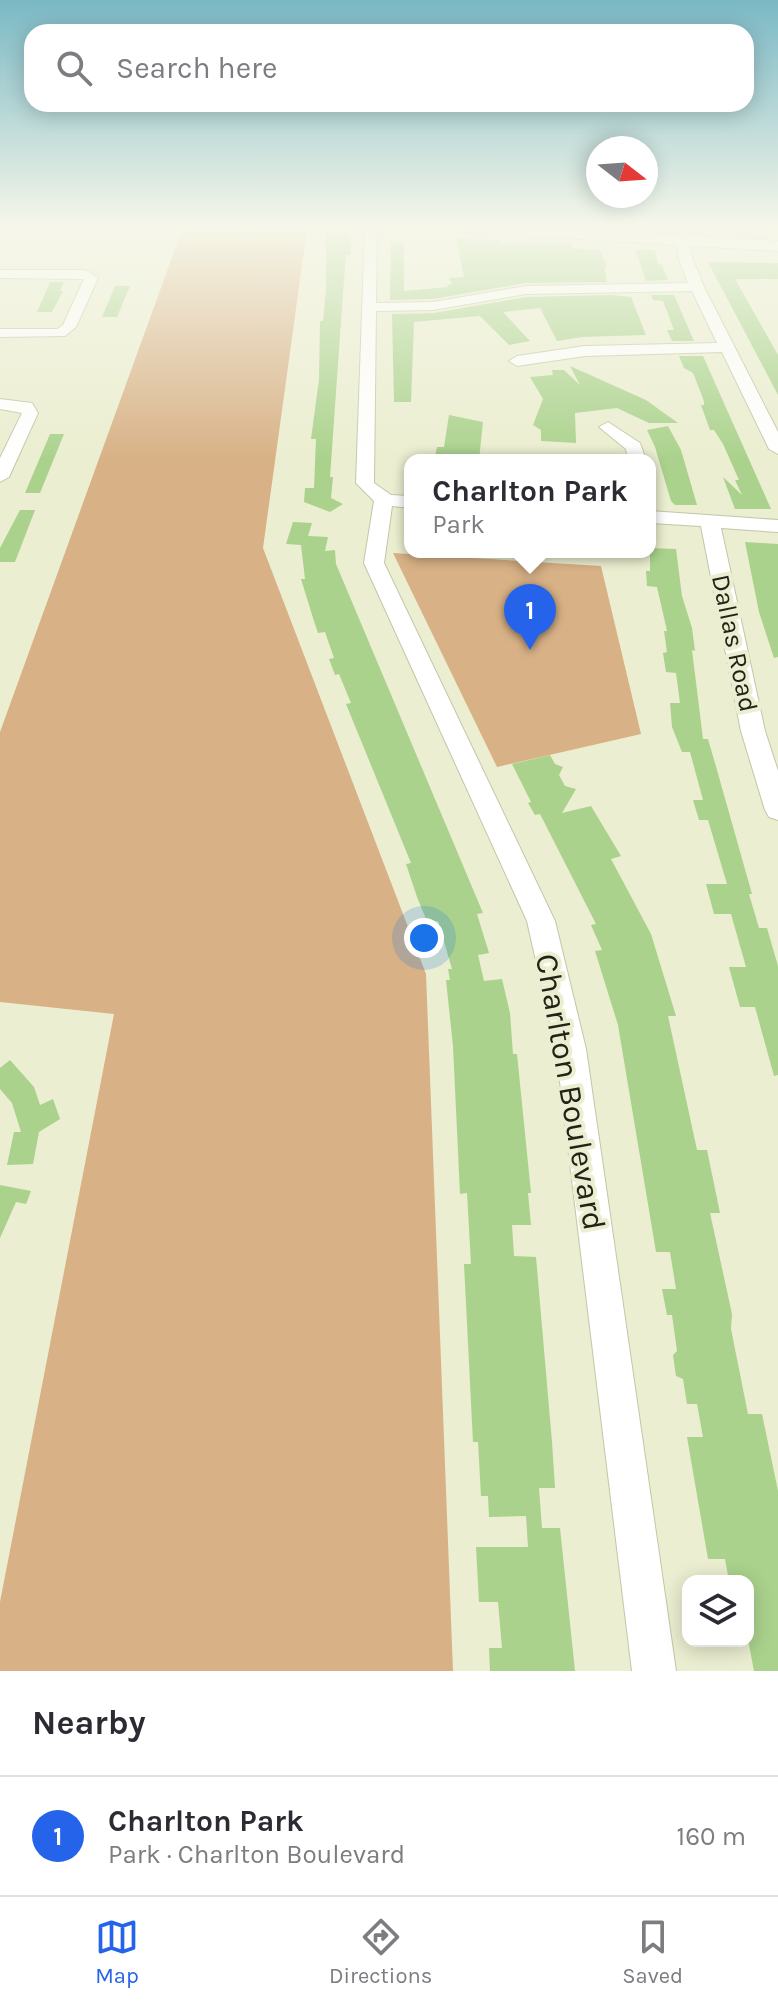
<!DOCTYPE html>
<meta charset="utf-8">
<style>
:root{--surface:#fff;--page:#f7f7f7;--text:#2b2b33;--muted:#7c7c81;--line:#e1e1e2;--accent:#2563eb}
body{margin:0;font-family:Karla,sans-serif;background:var(--page);color:var(--text)}
.controls{position:absolute;right:24px;bottom:24px;display:grid;overflow:hidden;border-radius:16px;box-shadow:0 4px 20px #0003}
.controls button{width:72px;height:72px;display:grid;place-items:center;padding:0;border:0;border-bottom:2px solid var(--line);background:var(--surface);color:var(--text);font:40px sans-serif}
.compass{position:absolute;left:586px;top:136px;width:72px;height:72px;border-radius:50%;background:var(--surface);box-shadow:0 4px 20px #0003;rotate:107deg}
.you{position:absolute;left:424px;top:938px;width:28px;height:28px;margin:-20px;border:6px solid #fff;border-radius:50%;background:#1a73e8;box-shadow:0 0 0 12px #1a73e833}
.badge{display:grid;place-items:center;width:52px;height:52px;border-radius:50%;background:var(--accent);color:#fff;font-size:26px;font-weight:700}
.pin{position:absolute;translate:-50% -66px;filter:drop-shadow(0 2px 4px #0008)}
.pin::after{content:'';position:absolute;top:42px;width:28px;height:24px;background:inherit;clip-path:polygon(0 0,100% 0,50% 100%)}
.popup{position:absolute;left:404px;top:454px;width:252px;height:104px;box-sizing:border-box;display:grid;place-content:center;border-radius:16px;background:var(--surface);filter:drop-shadow(0 2px 6px #0005);font-size:26px;white-space:nowrap;color:var(--muted)}
.popup b{font-size:30px;color:var(--text)}
.popup::after{content:'';position:absolute;left:50%;top:100%;margin-left:-16px;border:16px solid transparent;border-top-color:var(--surface)}
.list{margin:0;padding:0;list-style:none}
h2{display:flex;justify-content:space-between;align-items:center;height:104px;margin:0;padding:0 32px;font-size:34px}
h2 small{font-size:26px;font-weight:400;color:var(--muted)}
.list li{display:grid;grid-template-columns:52px 1fr auto;gap:24px;align-items:center;box-sizing:border-box;height:120px;padding:0 32px;border-top:2px solid var(--line)}
.list b{display:block;font-size:30px;white-space:nowrap}
.list p{margin:0;font-size:26px;white-space:nowrap;color:var(--muted)}
.list em{font-size:26px;font-style:normal;color:var(--muted)}
.icon{flex:none;width:44px;height:44px;fill:none;stroke:currentColor;stroke-width:2;stroke-linecap:round;stroke-linejoin:round}
.map{position:relative;flex:none;width:778px;height:1671px;overflow:hidden}
.search{position:absolute;background:var(--surface);box-shadow:0 4px 20px #0003;left:24px;right:24px;top:24px;height:88px;display:flex;align-items:center;gap:20px;box-sizing:border-box;padding:0 28px;border-radius:24px;color:var(--muted);font-size:30px}
.sheet{height:224px;background:var(--surface)}
nav{display:flex;justify-content:space-around;align-items:center;box-sizing:border-box;height:112px;border-top:2px solid var(--line);background:var(--surface);font-size:22px;color:var(--muted)}
nav a{display:grid;justify-items:center;gap:4px}
nav .on{color:var(--accent)}
.map>svg:first-child{display:block}
.green{fill:#d8b186}
.building{fill:#aad28c}
.lines{fill:none;stroke-linecap:round;stroke-linejoin:round}
.minor-casing{stroke:#c3c6a9;stroke-width:2}
.major-casing{stroke:#c3c6a9;stroke-width:2}
.minor{fill:#fff;fill-rule:evenodd}
.major{fill:#fff;fill-rule:evenodd}
.labels{text-anchor:middle;stroke-width:8;stroke-linejoin:round;paint-order:stroke}
.street-label{font-size:26px;fill:#222318;stroke:#ebeed0}
.near-street-label{font-size:32px;fill:#222318;stroke:#ebeed0}
</style>
<div class="map">
<svg width="778" height="1671" viewBox="0 0 778 1671">
<rect width="100%" height="100%" fill="#ebeed0"/>
<g class="green">
<path d="M183,227L307,229L263,548L426,974L453,1671H0V1602L114,1014L0,1002V732Z"/>
<path d="M393,553L601,566L641,734L497,767Z"/>
</g>
<g class="building">
<path d="M326,231L351,232V255H346L343,293L330,477H333L331,498L343,504L330,512L304,502L305,488H314L316,439H311L319,379L320,321H323L326,290Z"/>
<path d="M456,239L500,240L501,244L570,243L572,248L600,250L607,267H604L607,282L526,283L433,299L390,300L391,243H404V291L448,287L447,285L452,284L449,278L464,277Z"/>
<path d="M635,249L655,250L658,264L662,265L668,280L646,281Z"/>
<path d="M708,262L778,263V279H735L778,355V395Z"/>
<path d="M50,282H64L60,291H63L52,312H37Z"/>
<path d="M115,286H130L117,317H102Z"/>
<path d="M611,295L631,297L646,335L582,337L557,341L540,308L503,312L530,341L509,345L480,316L414,322L411,402H394L392,314L434,313L526,297Z"/>
<path d="M651,295H674L694,341H672L667,330H674L663,301L653,300Z"/>
<path d="M679,356H703L771,509H735L723,477L742,495L735,480H739L723,444L714,430H710L701,405H704V401L693,373L684,368Z"/>
<path d="M570,366L646,400L678,423H649L617,408L575,413L576,443L541,441V430L533,425L543,399L530,377L553,375L552,370H564L580,385Z"/>
<path d="M449,415L483,422L479,460H434L437,447H444Z"/>
<path d="M668,426L681,450L697,505H675L671,501L655,447L647,430Z"/>
<path d="M50,434H64L40,493H25Z"/>
<path d="M20,510H35L15,562H0V548Z"/>
<path d="M293,522L312,523L308,536L328,537L325,551L335,550L336,564L483,913L477,914L489,953L478,955L484,981L502,979L510,1013L513,1054H517L531,1193H528L531,1225H512L514,1256L536,1257L552,1442L555,1488H539L542,1528H560L575,1671H490L489,1648H502L498,1602H479L476,1547H528L526,1516L489,1517L488,1496H481L478,1442H473L464,1264H471L467,1193L460,1194L453,1046L446,980H450L448,969H452L438,921L428,924L417,897L406,864L411,863L346,704L351,703L339,674L335,675L329,659L334,658L325,632L318,633L313,618L301,579H305L301,545L286,544Z"/>
<path d="M745,542L778,544V657L774,658L759,612Z"/>
<path d="M650,548L676,549L682,596L692,628L695,651L692,650L703,739H708L715,763L752,894H749L759,928H767L778,966V1075L774,1076L755,1007H740L729,967H746L731,914H714L706,884H727L708,820H699L693,800H703L690,752H682L672,727L670,703H680L676,673L666,672L663,653L667,652L664,631H667L657,587L647,586L646,571H650Z"/>
<path d="M550,755L555,764L563,767L559,775L565,786L576,789L562,813L591,806L621,856L611,859L651,934L676,1016H668L697,1150H707L720,1213H710L732,1314L731,1329L748,1414H762L778,1491V1671H754L748,1640V1581H729L725,1559H708L687,1437H703L697,1404H687L683,1379L676,1376L673,1355L677,1351L672,1315H667L662,1289H676L670,1252H656L618,1025L595,951L602,950L591,925L596,924L540,814L535,815L528,803L531,802L512,764Z"/>
<path d="M10,1060L34,1087L40,1105L53,1099L60,1119L39,1132L33,1164L7,1165L14,1132H21L12,1103L0,1089V1068Z"/>
<path d="M0,1185L31,1191L26,1204L16,1202L0,1238Z"/>
</g>
<g class="lines">
<defs>
<g id="minor">
<path d="M365,227H377L376,303L433,302L526,286L688,283L679,260L676,235L687,232L693,260L704,287L778,432V454L769,449L722,352L585,356L517,366L509,361L517,356L585,346L717,343L692,291L526,294L433,310L376,311L374,483L391,495L410,496V508L392,506L384,563L555,921L586,1049L676,1671H632L556,1049L527,921L364,563L374,501L356,483Z"/>
<path d="M0,270H85L98,278L76,327L65,336L0,337V329H57L63,325L84,279L0,278Z"/>
<path d="M0,399L32,403L38,413L9,477L0,482V458L22,413L0,409Z"/>
<path d="M608,422L640,443L646,460H628L626,449L599,427Z"/>
<path d="M650,511L778,520V532L721,528L765,731L778,771V820L769,817L765,810L741,731L701,526L650,523Z"/>
</g>
<path id="major" d="M460,227H549L778,241V251L468,232Z"/>
</defs>
<use href="#minor" class="minor-casing"/>
<use href="#major" class="major-casing"/>
<use href="#minor" class="minor"/>
<use href="#major" class="major"/>
</g>
<linearGradient id="sky" x2="0" y2="1"><stop stop-color="#7ab8c4"/><stop offset="0.49" stop-color="#f6f7ea"/><stop offset="1" stop-color="#f6f7ea" stop-opacity="0"/></linearGradient>
<rect width="778" height="461" fill="url(#sky)"/>
<g class="labels">
<g class="street-label">
<text transform="translate(735 643) rotate(78)" y="9">Dallas Road</text>
</g>
<g class="near-street-label">
<text transform="translate(571 1092) rotate(80)" y="11">Charlton Boulevard</text>
</g>
</g>
</svg>
<div class="controls">
<button><svg class="icon" aria-label="layers" viewBox="0 0 24 24"><path d="M12 4l9 5-9 5-9-5zM3 14l9 5 9-5"/></svg></button>
</div>
<svg class="compass" viewBox="-18 -18 36 36"><path d="M0-13l5 13h-10z" fill="#e53935"/><path d="M0 13l5-13h-10z" fill="#7c7c81"/></svg>
<div class="you"></div>
<div class="pin badge" style="left:530px;top:650px">1</div>
<div class="popup"><b>Charlton Park</b>Park</div>
<div class="search"><svg class="icon" aria-label="search" viewBox="0 0 24 24"><circle cx="10" cy="10" r="6"/><path d="M15 15l6 6"/></svg>Search here</div>
</div>
<section class="sheet">
<h2>Nearby<small></small></h2>
<ul class="list">
<li><span class="badge">1</span><div><b>Charlton Park</b><p>Park · Charlton Boulevard</p></div><em>160 m</em></li>
</ul>
</section>
<nav>
<a class="on"><svg class="icon" aria-label="map" viewBox="0 0 24 24"><path d="M3 6l6-2 6 2 6-2v14l-6 2-6-2-6 2zM9 4v14M15 6v14"/></svg>Map</a>
<a><svg class="icon" aria-label="directions" viewBox="0 0 24 24"><path d="M12 3l9 9-9 9-9-9zM9 14v-3h6M13 9l2 2-2 2"/></svg>Directions</a>
<a><svg class="icon" aria-label="saved" viewBox="0 0 24 24"><path d="M7 4h10v16l-5-4-5 4z"/></svg>Saved</a>
</nav>
